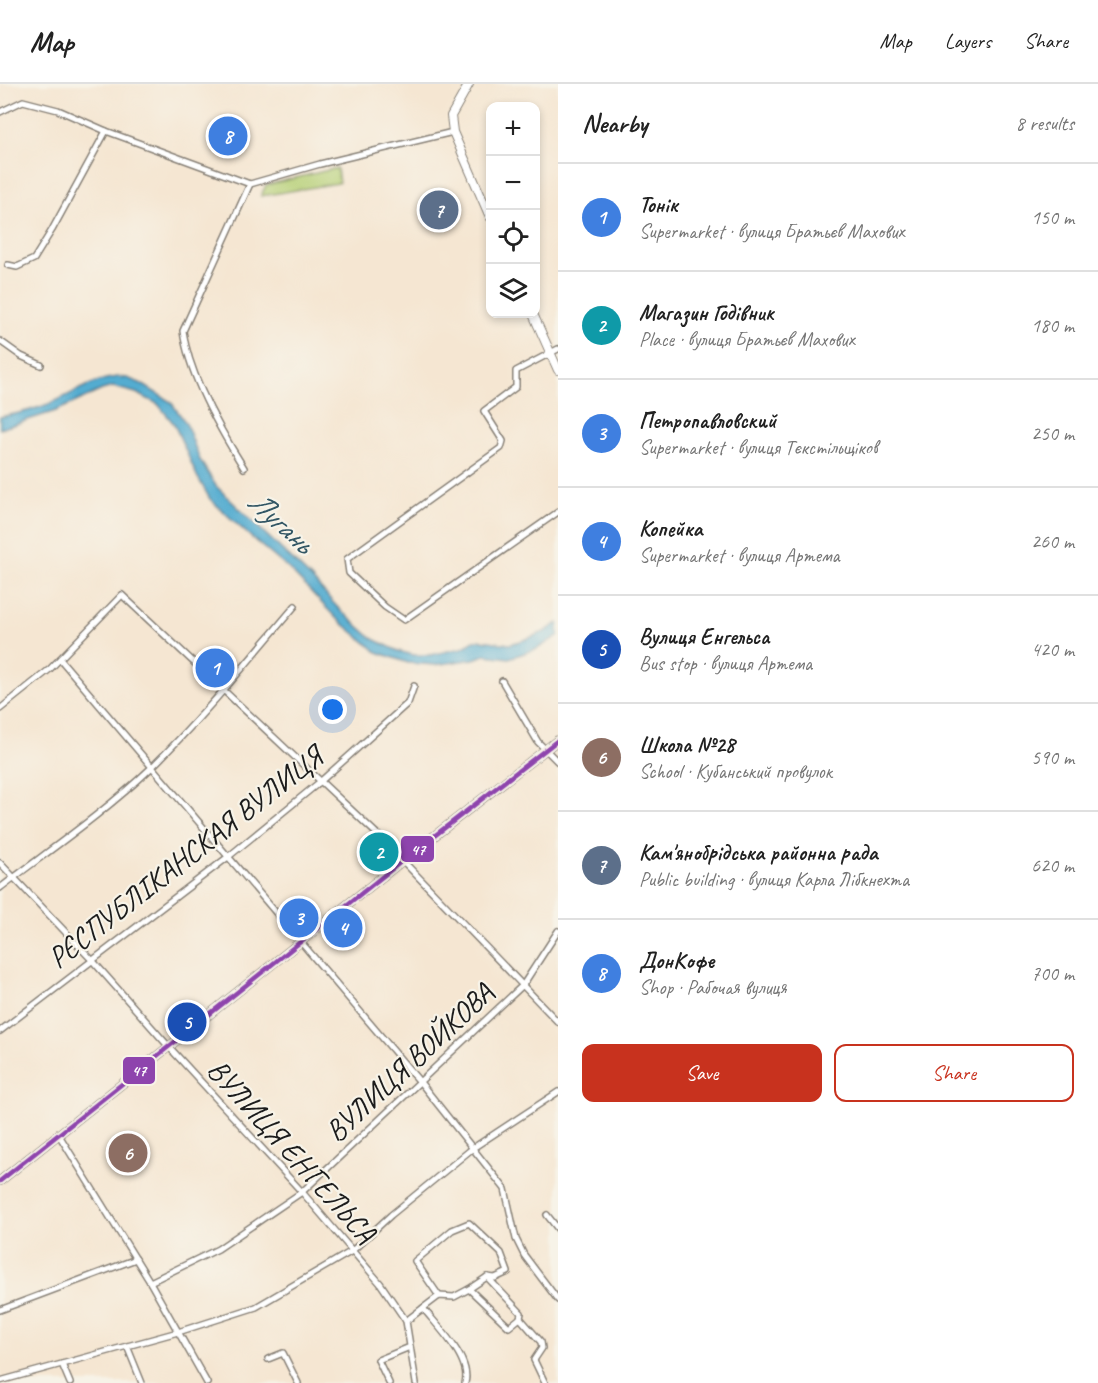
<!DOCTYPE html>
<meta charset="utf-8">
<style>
:root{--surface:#fff;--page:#f2f2f2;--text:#222;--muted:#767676;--line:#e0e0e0;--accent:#c8321e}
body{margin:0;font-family:Caveat,sans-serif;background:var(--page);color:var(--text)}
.controls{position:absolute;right:18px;top:18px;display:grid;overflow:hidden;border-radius:12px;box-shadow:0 3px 9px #0003}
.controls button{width:54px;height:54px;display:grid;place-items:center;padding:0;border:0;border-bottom:2px solid var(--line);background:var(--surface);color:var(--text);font:30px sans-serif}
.you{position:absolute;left:333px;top:626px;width:21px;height:21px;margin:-15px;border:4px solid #fff;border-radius:50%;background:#1a73e8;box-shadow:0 0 0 9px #1a73e833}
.badge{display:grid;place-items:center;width:39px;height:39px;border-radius:50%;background:var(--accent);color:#fff;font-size:20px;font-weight:700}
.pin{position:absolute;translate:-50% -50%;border:3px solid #fff;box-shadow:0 2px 6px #0006}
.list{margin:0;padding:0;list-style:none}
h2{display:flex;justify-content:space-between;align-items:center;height:78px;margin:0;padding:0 24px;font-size:26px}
h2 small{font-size:20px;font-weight:400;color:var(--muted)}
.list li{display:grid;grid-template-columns:39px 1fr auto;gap:18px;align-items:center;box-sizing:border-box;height:108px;padding:0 24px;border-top:2px solid var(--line)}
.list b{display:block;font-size:22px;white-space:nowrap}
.list p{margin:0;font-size:20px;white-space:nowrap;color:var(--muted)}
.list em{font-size:20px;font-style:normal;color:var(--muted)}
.actions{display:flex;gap:12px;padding:18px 24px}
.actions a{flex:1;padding:14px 0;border:2px solid var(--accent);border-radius:12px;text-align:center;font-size:21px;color:var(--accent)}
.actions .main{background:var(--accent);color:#fff}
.icon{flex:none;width:33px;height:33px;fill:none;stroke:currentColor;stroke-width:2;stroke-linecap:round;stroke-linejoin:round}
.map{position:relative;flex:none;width:558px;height:1299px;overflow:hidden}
header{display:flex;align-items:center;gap:36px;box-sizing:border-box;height:84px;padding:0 30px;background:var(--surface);border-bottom:2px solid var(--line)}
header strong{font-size:28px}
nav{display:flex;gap:33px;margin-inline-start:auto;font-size:21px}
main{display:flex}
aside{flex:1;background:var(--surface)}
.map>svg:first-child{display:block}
.green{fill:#b5cf75;stroke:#687648;stroke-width:1.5}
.water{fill:#53acd0;stroke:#386476;stroke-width:1.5}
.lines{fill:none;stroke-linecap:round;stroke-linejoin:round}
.street-casing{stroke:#888177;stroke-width:8}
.secondary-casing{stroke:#888177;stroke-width:10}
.street{stroke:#fff;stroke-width:5}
.secondary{stroke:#fff;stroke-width:8}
.bus-1-casing{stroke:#f7f3e8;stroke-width:9}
.bus-1{stroke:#8e44ad;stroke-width:4.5}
.labels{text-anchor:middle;stroke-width:4.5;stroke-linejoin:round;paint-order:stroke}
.street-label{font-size:30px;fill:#1c1c1c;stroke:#f7f3e8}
.water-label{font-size:32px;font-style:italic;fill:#325664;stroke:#f7f3e8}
.line-badge{stroke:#f7f3e8;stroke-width:2}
.badge-label{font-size:16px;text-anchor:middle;font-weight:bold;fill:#fff}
</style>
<header>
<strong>Map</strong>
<nav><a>Map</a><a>Layers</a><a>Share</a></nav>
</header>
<main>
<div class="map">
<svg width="558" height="1299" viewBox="0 0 558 1299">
<rect width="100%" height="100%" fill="#f7f3e8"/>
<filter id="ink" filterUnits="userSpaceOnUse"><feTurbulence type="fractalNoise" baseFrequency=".0167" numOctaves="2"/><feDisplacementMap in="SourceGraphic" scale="12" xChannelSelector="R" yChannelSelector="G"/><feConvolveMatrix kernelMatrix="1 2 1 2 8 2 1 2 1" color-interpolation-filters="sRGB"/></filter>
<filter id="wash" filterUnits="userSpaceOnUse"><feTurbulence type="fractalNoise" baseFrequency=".008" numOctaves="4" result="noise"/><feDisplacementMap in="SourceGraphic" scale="24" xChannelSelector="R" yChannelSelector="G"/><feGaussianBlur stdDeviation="1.35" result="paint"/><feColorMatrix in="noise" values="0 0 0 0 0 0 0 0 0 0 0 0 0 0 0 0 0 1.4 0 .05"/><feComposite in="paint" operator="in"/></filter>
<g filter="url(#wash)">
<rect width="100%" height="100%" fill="#f5e6d2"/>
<path class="green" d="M337,84L339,99L261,112L266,101Z"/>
<path class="water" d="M117,293L127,294L140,299L171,318L186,339L200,376L216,402L311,494L339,525L372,554L398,567L414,571H430L462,564L474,557L482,556L509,560L521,557L544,548L558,539V552L537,565L509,574L485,571L474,575L435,581L408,579L377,568L336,534L290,486L253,455L210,415L197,392L174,340L158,320L136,309L113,303L102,306L56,327L0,345V333C17,330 34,326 51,319C74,309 92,296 117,293Z"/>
</g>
<g filter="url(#ink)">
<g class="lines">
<defs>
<g id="street">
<path d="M0,28L23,17L58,26L106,47L250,100L320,80L453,48"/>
<path d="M8,181L17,183L34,175L52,146L106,47"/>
<path d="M0,257L21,272L41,281"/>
<path d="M558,265L516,287V303L484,327L503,357L501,364L347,475L349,489L385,523L404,536L558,428"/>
<path d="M244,384C220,346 189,291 183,247L250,100"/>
<path d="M60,575L420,998L505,1105L516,1155L524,1171L558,1216"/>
<path d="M502,597L538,658L558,678"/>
<path d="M0,625L50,585L122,511L377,750L558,938"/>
<path d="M0,779L92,876L170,964L302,1108L380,1199L406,1237L416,1299"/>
<path d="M0,804C51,765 105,728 151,684C203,633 248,577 295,522"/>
<path d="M0,947L228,773L321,697L408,619L414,602"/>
<path d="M59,1051L150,1198L207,1299"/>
<path d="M547,1131L558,1145"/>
<path d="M150,1198L218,1165L302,1108L523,901L558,847"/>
<path d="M469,1205L487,1193"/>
<path d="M439,1212L415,1177L452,1146L469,1139L501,1169L508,1188L495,1194L487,1193L521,1229L520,1234L541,1258L542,1264L534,1276L545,1299"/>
<path d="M423,1224C437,1242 472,1275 465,1299"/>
<path d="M0,1226L136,1175"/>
<path d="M406,1237L439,1212L454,1213L469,1205L509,1243L520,1234"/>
<path d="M127,1262L142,1299"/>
<path d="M268,1275L283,1269L298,1299"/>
<path d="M62,1280L70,1299"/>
<path d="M0,1297L178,1248L256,1223L352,1167L391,1131L473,1064L558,1008"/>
<path d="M389,1299L378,1276L410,1263"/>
</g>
<g id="secondary">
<path d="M469,0L451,32L453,48L490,133"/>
<path d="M533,230L558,286"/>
<path d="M0,1097L402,777L558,656"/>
</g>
</defs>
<use href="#street" class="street-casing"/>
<use href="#secondary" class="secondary-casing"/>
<use href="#street" class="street"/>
<use href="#secondary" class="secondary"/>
<defs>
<path id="bus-1" d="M0,1097L402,777L558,656"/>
</defs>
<use href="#bus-1" class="bus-1-casing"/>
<use href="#bus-1" class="bus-1"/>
</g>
</g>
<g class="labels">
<g class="street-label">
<text transform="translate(185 773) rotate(-38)" y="10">РЄСПУБЛІКАНСКАЯ ВУЛИЦЯ</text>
<text transform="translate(409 978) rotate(-43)" y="10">ВУЛИЦЯ ВОЙКОВА</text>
<text transform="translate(292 1067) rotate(48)" y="10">ВУЛИЦЯ ЕНГЕЛЬСА</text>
</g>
<g class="water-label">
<text transform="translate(281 437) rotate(43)" y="11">Лугань</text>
</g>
</g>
<g class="line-badge">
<rect x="400" y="751" width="35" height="28" rx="6" fill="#8e44ad"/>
<rect x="122" y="972" width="34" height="29" rx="6" fill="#8e44ad"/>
</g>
<g class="badge-label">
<text x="418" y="771">47</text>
<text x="139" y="992">47</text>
</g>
</svg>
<div class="controls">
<button>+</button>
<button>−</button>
<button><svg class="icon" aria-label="locate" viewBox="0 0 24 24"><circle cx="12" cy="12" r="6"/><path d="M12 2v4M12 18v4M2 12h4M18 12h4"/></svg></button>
<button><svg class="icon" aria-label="layers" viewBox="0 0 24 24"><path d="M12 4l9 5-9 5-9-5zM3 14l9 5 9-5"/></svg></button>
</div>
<div class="you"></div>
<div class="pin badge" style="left:215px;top:584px;background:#3f7fe0">1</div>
<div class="pin badge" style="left:379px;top:768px;background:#0f9aa8">2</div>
<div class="pin badge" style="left:299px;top:834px;background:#3f7fe0">3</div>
<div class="pin badge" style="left:343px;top:844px;background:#3f7fe0">4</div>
<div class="pin badge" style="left:187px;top:938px;background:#1a4fb4">5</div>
<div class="pin badge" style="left:128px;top:1069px;background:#8d6e63">6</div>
<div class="pin badge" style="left:439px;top:126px;background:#5c6f8a">7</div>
<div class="pin badge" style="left:228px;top:52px;background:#3f7fe0">8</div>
</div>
<aside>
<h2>Nearby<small>8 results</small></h2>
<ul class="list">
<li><span class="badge" style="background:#3f7fe0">1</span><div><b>Тонік</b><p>Supermarket · вулиця Братьєв Махових</p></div><em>150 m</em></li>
<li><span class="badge" style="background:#0f9aa8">2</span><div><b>Магазин Годівник</b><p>Place · вулиця Братьєв Махових</p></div><em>180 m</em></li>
<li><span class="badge" style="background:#3f7fe0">3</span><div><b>Петропавловский</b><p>Supermarket · вулиця Тєкстільщіков</p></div><em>250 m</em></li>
<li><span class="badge" style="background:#3f7fe0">4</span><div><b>Копейка</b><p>Supermarket · вулиця Артема</p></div><em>260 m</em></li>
<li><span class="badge" style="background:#1a4fb4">5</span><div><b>Вулиця Енгельса</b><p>Bus stop · вулиця Артема</p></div><em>420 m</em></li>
<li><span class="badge" style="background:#8d6e63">6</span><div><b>Школа №28</b><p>School · Кубанський провулок</p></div><em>590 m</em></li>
<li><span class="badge" style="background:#5c6f8a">7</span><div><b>Кам'янобрідська районна рада</b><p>Public building · вулиця Карла Лібкнехта</p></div><em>620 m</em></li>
<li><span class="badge" style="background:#3f7fe0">8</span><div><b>ДонКофе</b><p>Shop · Рабочая вулиця</p></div><em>700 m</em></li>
</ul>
<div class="actions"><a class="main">Save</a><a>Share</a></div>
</aside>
</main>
